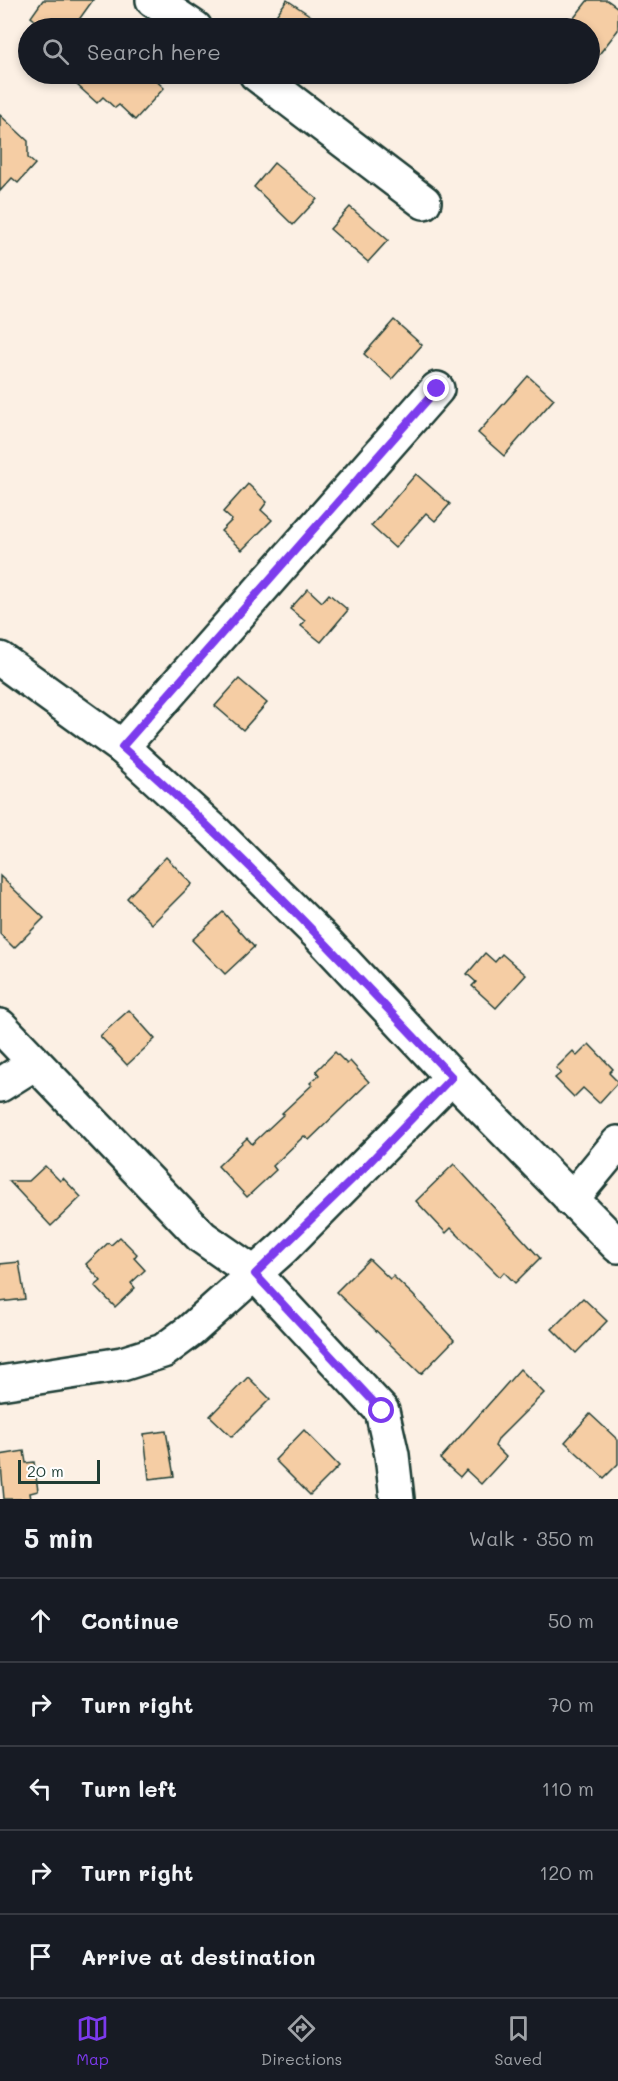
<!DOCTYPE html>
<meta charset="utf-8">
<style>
:root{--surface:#171b24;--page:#20242c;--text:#f1f3f6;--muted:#9ea1a6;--line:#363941;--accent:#7c3aed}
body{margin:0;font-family:Mali,sans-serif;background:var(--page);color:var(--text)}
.scale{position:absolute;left:18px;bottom:15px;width:82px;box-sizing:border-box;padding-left:6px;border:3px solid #1f3d34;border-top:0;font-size:16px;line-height:21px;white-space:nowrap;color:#1f3d34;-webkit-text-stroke:4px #fff;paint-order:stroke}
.stop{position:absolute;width:18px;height:18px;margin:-14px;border:4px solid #7c3aed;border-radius:50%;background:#fff}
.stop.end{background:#7c3aed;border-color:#fff;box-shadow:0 2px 6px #0008}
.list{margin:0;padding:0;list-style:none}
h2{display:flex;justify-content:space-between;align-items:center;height:78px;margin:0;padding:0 24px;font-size:26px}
h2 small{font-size:20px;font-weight:400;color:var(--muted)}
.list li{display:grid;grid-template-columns:39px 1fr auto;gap:18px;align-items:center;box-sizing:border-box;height:84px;padding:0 24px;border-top:2px solid var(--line)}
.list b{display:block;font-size:22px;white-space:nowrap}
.list em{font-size:20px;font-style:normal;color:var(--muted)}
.icon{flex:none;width:33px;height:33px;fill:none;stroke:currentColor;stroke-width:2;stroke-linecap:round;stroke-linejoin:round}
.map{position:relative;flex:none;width:618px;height:1499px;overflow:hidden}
.search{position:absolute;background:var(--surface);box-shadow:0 3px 9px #0003;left:18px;right:18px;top:18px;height:66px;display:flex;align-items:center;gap:15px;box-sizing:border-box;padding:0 21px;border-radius:33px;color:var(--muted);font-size:22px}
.sheet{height:498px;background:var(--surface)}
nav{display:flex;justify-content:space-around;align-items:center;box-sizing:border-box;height:84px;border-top:2px solid var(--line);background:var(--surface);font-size:16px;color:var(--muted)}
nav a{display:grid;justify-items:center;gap:3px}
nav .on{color:var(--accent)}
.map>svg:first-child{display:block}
.building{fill:#f5cda4;stroke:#1f3d34;stroke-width:1.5}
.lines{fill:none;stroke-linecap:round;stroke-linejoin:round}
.minor-casing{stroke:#1f3d34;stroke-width:38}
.minor{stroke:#fff;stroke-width:33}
.route{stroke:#7c3aed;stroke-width:8}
</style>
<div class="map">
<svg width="618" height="1499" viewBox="0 0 618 1499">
<rect width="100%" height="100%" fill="#fcf0e4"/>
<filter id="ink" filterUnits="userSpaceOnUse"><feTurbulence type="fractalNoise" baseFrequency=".0167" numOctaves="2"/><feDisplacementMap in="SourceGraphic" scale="12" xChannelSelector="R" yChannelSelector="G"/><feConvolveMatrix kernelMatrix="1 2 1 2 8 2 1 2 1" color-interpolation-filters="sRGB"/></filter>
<g filter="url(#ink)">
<g class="building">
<path d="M43,0H93L73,28H30L36,21L31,17Z"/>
<path d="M287,0L329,28H267Z"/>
<path d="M588,0H607L618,8V30L590,66V28H566Z"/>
<path d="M78,74H149L164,88L135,120L119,105L115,108L103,97L97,103L77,85L83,78Z"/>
<path d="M0,115L28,141V158L35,164L18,183L12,178L0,191Z"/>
<path d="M274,163L317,199L293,225L254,187Z"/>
<path d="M350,207L388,240L368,262L330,229Z"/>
<path d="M394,320L422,345L392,379L364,354Z"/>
<path d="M528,376L554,399L504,456L478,433Z"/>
<path d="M416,474L450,504L435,521L426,513L395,548L371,526Z"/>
<path d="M248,484L267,502L261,510L272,520L242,550L221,531L232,520L223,512Z"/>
<path d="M308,589L322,602L329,594L348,610L321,642L301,626L305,621L290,609Z"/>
<path d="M239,679L267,703L243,730L215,706Z"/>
<path d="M166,857L192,884L152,924L127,898Z"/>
<path d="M0,876L44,918L14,948L0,934Z"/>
<path d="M223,912L254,947L225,974L192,940Z"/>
<path d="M485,953L495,962L502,954L526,975L496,1008L472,986L476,982L467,974Z"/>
<path d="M129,1010L155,1039L127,1065L100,1036Z"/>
<path d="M589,1044L613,1069L609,1073L618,1082L599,1103L583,1088L574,1097L555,1078L561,1073L556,1068L573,1051L577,1056Z"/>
<path d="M335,1052L347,1064L350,1061L369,1082L309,1140L304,1136L273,1166L276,1170L247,1197L218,1166L247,1138L252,1144L284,1114L282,1113L312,1085L310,1083L319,1075L316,1071Z"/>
<path d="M454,1164L540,1258L515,1283L504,1272L500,1277L451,1228L446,1233L416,1201Z"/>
<path d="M45,1166L60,1181L63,1178L81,1197L51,1226L9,1181H29Z"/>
<path d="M120,1237L137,1254L134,1258L145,1270L131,1283L135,1288L115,1307L95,1286L101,1281L86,1264L108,1243L111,1245Z"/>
<path d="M369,1259L390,1279L393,1276L413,1295L454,1340L421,1374L336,1292Z"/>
<path d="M19,1262L25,1299L0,1302V1264Z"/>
<path d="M583,1298L607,1321L576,1353L552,1329Z"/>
<path d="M520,1369L544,1393L499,1438L495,1446L506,1457L481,1484L466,1470L460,1477L440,1459Z"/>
<path d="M248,1377L270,1399L232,1437L210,1416Z"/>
<path d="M590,1414L618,1440V1464L604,1478L565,1442Z"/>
<path d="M304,1430L339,1466L310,1495L275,1460Z"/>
<path d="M166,1431L174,1476L149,1479L144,1434Z"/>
<path d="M24,1451L26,1463L34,1462L38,1491L30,1493L31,1499H4L0,1455Z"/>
</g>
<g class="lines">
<defs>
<g id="minor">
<path d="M153,0L195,28"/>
<path d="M256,74L424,202"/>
<path d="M0,659L122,747L213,830L319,935L452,1077L618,1246"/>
<path d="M122,747L437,389"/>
<path d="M0,1026L202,1237L255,1274L382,1411L392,1455L397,1499"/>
<path d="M0,1085L35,1063"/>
<path d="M571,1200L618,1143"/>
<path d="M0,1383L122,1364L163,1351L190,1331L283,1248L452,1077"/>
</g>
</defs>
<use href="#minor" class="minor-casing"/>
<use href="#minor" class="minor"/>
</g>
</g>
<g class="lines" filter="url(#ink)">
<path class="route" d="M382,1411L255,1274L365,1167L452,1077C345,963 239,850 122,747L437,389"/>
</g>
</svg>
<div class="scale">20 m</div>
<div class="stop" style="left:382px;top:1411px"></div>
<div class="stop end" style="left:437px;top:389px"></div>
<div class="search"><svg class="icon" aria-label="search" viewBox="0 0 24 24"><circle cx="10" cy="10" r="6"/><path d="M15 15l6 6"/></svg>Search here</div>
</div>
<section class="sheet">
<h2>5 min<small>Walk · 350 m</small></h2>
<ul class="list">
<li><svg class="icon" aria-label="ahead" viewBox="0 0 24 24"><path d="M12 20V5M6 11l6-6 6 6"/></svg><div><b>Continue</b></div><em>50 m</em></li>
<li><svg class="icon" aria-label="right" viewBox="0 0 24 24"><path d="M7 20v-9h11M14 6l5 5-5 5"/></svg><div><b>Turn right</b></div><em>70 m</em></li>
<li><svg class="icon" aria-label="left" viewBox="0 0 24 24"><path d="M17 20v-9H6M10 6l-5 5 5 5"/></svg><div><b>Turn left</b></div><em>110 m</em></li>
<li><svg class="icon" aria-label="right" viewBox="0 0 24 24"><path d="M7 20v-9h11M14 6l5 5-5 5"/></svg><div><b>Turn right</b></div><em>120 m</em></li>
<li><svg class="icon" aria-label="arrive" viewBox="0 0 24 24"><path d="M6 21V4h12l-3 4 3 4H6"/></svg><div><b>Arrive at destination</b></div></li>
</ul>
</section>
<nav>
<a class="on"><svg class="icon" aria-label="map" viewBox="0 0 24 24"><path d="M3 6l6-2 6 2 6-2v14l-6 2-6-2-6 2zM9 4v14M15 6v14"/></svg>Map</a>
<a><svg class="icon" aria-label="directions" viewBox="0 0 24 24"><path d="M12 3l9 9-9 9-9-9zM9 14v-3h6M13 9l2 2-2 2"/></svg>Directions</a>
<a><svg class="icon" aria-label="saved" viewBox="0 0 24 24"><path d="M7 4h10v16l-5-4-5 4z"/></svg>Saved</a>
</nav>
